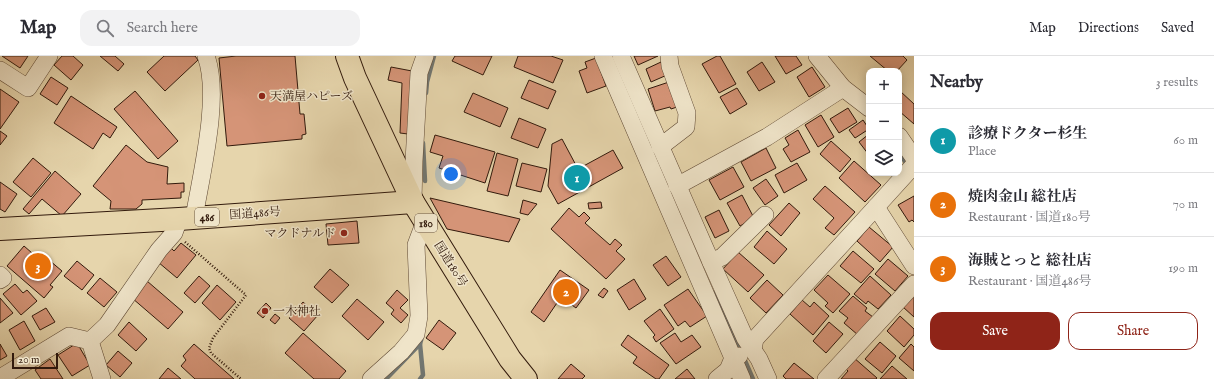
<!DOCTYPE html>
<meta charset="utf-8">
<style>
:root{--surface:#fff;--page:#f2f2f3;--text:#2b2b33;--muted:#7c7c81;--line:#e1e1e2;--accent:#8f2418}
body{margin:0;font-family:"IM FELL English","Noto Serif JP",serif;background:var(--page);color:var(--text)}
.controls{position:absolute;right:12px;top:12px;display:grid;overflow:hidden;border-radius:8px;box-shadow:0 2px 10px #0003}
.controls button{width:36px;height:36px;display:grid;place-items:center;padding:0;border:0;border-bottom:1px solid var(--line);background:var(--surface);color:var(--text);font:20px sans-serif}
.scale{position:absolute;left:12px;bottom:10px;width:46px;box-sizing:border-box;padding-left:4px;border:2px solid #321a0c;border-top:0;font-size:11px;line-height:14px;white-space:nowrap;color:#321a0c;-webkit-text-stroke:3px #efe4c9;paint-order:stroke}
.you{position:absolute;left:451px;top:118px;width:14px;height:14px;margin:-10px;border:3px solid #fff;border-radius:50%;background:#1a73e8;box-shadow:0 0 0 6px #1a73e833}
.badge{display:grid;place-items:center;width:26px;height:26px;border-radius:50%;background:var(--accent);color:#fff;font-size:13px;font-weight:700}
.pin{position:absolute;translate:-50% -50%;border:2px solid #fff;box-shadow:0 1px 4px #0006}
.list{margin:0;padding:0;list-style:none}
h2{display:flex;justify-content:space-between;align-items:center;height:52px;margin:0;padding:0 16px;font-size:17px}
h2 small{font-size:13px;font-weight:400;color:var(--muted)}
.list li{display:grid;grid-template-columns:26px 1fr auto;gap:12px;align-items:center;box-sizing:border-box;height:64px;padding:0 16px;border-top:1px solid var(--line)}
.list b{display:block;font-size:15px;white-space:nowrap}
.list p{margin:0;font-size:13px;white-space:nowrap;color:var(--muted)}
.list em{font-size:13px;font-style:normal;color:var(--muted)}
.actions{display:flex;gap:8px;padding:12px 16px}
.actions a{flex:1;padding:9px 0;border:1px solid var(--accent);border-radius:12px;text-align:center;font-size:14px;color:var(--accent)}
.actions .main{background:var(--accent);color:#fff}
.icon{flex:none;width:22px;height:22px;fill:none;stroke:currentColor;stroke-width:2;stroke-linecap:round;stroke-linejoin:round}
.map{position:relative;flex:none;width:914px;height:323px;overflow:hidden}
header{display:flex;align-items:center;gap:24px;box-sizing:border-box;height:56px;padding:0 20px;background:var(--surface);border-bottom:1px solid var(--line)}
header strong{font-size:19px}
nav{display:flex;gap:22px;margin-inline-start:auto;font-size:14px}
.search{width:280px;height:36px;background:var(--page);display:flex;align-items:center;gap:10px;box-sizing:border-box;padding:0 14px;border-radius:12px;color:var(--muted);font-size:15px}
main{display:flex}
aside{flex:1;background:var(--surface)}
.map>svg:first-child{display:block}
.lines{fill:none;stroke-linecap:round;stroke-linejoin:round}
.stream{stroke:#727772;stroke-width:4.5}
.building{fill:#d59477;stroke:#321a0c}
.minor-casing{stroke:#5f4934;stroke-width:18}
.highway-casing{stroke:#321a0c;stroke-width:24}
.path{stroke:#321a0c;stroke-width:2.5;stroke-dasharray:1 2;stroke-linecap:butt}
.minor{stroke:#efe4c9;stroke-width:17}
.highway{stroke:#e6d5ac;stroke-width:22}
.poi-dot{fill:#8f2418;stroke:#efe4c9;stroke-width:1.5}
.labels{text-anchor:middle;stroke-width:3;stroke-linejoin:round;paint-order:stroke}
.shield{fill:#efe4c9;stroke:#6b5745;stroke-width:1}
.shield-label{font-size:11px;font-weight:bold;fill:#321a0c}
.poi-label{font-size:12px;fill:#321a0c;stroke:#efe4c9;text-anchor:start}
.street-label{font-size:12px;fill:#321a0c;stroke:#efe4c9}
</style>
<header>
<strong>Map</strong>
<div class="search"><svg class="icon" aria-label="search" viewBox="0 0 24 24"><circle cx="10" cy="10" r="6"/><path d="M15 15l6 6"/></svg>Search here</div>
<nav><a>Map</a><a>Directions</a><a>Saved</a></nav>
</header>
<main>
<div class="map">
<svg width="914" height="323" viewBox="0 0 914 323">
<rect width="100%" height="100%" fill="#e6d5ac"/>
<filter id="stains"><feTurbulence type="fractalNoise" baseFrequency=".005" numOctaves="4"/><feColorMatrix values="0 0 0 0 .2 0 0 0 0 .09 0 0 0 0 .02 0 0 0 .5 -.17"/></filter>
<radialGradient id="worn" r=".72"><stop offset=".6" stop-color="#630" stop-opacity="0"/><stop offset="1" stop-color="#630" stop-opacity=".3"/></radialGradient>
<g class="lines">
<g class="stream">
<path d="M426,37L427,26L434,0"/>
<path d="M423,87L425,125"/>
<path d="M899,96L908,110"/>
<path d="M715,236L753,323"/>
<path d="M420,288L423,319L420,323"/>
<path d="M386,323L420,288L422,281"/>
</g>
</g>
<g class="building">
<path d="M2,0H28L20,12Z"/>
<path d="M62,0H73L83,9L71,24L54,9Z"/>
<path d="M100,0H115L124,8L118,15Z"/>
<path d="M164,0H195L198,4L165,35L147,16Z"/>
<path d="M236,0H295L300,58H304L306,78L302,79V83L227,90L219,2Z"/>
<path d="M455,0H492L483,19L452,5Z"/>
<path d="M518,0H551L563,4L553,27L514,11Z"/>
<path d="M634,0H658L638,9Z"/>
<path d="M717,0H720L736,28L719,37L702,8Z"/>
<path d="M775,0H796L802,9L786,18Z"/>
<path d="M870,0H903L907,4L897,15H888Z"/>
<path d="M596,2L606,30L587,37L579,15L587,12L585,6Z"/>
<path d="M661,6L667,19L651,26L646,13Z"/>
<path d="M762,6L775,26L759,35L747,16Z"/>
<path d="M391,11L412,15L408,78L400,77L402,27L388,24Z"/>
<path d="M812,11L825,31L809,41L797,21Z"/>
<path d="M51,21L68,32L57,49L40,38Z"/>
<path d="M529,24L556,35L548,53L521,42Z"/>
<path d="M669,26L677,51L671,53L670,51L655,55L648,33Z"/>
<path d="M737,32L747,48L730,58L720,41Z"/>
<path d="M0,33L19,46L0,73Z"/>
<path d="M135,35L178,85L158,103L114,53Z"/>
<path d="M900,35L914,48V68L899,55Z"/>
<path d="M473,37L508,52L500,71L464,56Z"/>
<path d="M71,40L117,71L110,82L103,77L93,93L54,67Z"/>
<path d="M848,52L857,66L839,77L830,63Z"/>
<path d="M821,59L834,81L818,91L805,69Z"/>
<path d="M519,62L546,73L538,92L511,82Z"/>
<path d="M863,64L869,73L855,82L849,74Z"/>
<path d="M798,74L810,96L791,106L783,93L789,89L785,82Z"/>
<path d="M0,75L7,80L0,89Z"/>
<path d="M869,78V99L859,86Z"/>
<path d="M435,79L495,96L485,127L439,112L443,100L430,96Z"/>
<path d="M562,83L578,113L613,94L623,112L558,148L548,130L552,88Z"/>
<path d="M831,85L851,103L840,116L820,98Z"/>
<path d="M126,89L147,106L168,111L167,128L184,127V136H181V142L142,144V148L136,153H110L111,145L93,130Z"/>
<path d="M766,92L776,112L751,125L741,106Z"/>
<path d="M497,97L518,103L508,140L487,135Z"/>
<path d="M33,102L51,117L31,141L13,126Z"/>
<path d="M854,105L881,129L865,146L839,122Z"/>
<path d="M522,107L547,113L541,136L516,130Z"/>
<path d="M797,107L807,124L784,137L775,119Z"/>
<path d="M733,111L744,131L720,144L709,124Z"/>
<path d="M55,115L81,138L62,160L42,143L29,158L23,153Z"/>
<path d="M766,123L778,140L765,149L753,132Z"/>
<path d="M0,126L17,138L5,156L0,153Z"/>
<path d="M825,130L855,156L834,179L825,172L834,162L813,143Z"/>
<path d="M742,139L754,162L740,170L727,147Z"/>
<path d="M914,140V166L912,164L909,166L898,149Z"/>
<path d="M430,142L520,163L509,186L447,173Z"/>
<path d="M523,144L537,148L528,159L520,157Z"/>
<path d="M601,146L602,152L589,153L588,147Z"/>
<path d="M789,147L800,157L781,180L769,169Z"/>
<path d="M569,152L579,161L584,156L590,162L585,167L610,189L615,183L622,189L616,195L625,203L606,223L551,173Z"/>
<path d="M719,154L729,175L715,182L705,161Z"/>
<path d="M357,165L359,187L328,189L326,168Z"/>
<path d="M869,171L893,191L880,206L857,185Z"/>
<path d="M767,175L787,193L774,208L754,191Z"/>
<path d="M181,187L196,199L177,222L158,206L170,191L174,195Z"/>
<path d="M24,190L40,204L43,199L62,215L50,229L53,231L44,242L7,210Z"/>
<path d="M853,195L874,213L861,227L840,210Z"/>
<path d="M738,196L764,219L748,236L723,213Z"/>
<path d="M666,200L681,221L668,230L653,209Z"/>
<path d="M888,203L908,220L895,235L875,218Z"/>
<path d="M77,205L94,219L82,234L64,220Z"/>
<path d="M330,213L349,229L332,247L314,231Z"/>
<path d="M560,214L589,234L576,252L561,241L544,266L531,256Z"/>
<path d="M828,219L850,238L833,257L825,250L828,247L814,234Z"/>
<path d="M199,220L210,230L195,247L184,237Z"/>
<path d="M870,220L891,239L878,253L868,245L866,248L854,238Z"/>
<path d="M100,222L117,236L104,251L87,237Z"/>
<path d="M634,223L646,243L629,254L617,234Z"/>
<path d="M767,224L783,239L766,257L750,242Z"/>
<path d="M147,225L183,256L168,273L132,242Z"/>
<path d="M15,228L23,237L27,234L37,245L21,259L3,238Z"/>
<path d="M217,229L236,246L220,264L202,247Z"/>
<path d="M604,232L608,235L603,242L598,239Z"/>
<path d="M688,233L707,260L690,271L685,265L678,270L664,249Z"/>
<path d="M397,234L408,244L400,252L408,259L401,267L391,258L394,254L386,247Z"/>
<path d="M914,239V261L903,251Z"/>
<path d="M853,240L867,252L865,255L873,261L858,279L844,267L848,262L839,255Z"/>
<path d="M0,242L13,257L0,267Z"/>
<path d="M357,243L384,266L368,284L342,260Z"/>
<path d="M802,244L810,251L814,246L829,260L813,279L790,258Z"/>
<path d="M303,246L318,259L304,275L289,262Z"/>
<path d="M266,247L271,252L263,262L257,257Z"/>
<path d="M46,252L55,266L40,274L32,260Z"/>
<path d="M660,253L674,273L656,286L653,281L655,279L644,265Z"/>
<path d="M275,258L280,262L275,268L270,264Z"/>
<path d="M900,260L914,273V279L904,291L887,275Z"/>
<path d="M439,264L456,277L443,294L426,282Z"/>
<path d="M24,265L35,285L20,294L9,274Z"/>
<path d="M129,266L147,283L136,295L118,279Z"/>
<path d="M829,266L843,278L826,297L813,285Z"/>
<path d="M303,277L346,315L339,323H314L285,297Z"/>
<path d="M675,277L681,286L692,279L701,291L676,308L660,287Z"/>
<path d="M628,279L669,309L659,323H656L633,307L637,301L621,289Z"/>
<path d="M880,286L896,300L882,317L865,303Z"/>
<path d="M77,287L90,309L72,320L58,299Z"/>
<path d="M0,288L7,300L0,304Z"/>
<path d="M194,288L234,323H195L181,310L186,304L183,300Z"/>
<path d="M911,288L914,291V315L899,302Z"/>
<path d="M118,295L132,307L120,321L106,309Z"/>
<path d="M853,301L877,322L876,323H841L848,315L844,311Z"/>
<path d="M50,303L63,323H41L35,314Z"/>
<path d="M794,307L814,323H786L783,320Z"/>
<path d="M571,308L585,320L582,323H558Z"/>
<path d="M892,310L907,323H880Z"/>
<path d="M168,312L181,323H159Z"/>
<path d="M687,313L695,323H675Z"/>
</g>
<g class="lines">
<defs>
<g id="minor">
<path d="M603,0L742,323"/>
<path d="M621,0L711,206L745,282L759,303L768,323"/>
<path d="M817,0L843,32L869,52"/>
<path d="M0,14L28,32L49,0"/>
<path d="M899,80L914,102"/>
<path d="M660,91L686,71L687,57L670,10L669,0"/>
<path d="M677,130L767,81L843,32"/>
<path d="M413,145L414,105L419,17L425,0"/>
<path d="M876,151L914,210"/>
<path d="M194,162C201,119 221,40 206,0"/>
<path d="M711,206L722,201L765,159"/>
<path d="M0,219L3,222L0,224"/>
<path d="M753,293L755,283L876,151L914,109"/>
<path d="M0,322L69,280L90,285"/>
<path d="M102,323L90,285L107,269L159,194L174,177L179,163"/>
<path d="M371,323L401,296L416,278L419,260L416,189L425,165"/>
<path d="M717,323L728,314L733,302L739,300"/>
<path d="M826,323L914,228"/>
</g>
<g id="highway">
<path d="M347,0L355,22L413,146L510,303L526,323"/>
<path d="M0,173L179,163L413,146"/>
</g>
</defs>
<use href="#minor" class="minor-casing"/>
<use href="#highway" class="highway-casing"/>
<path class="path" d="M185,186L246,239L213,282L209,292L211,297L241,323"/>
<use href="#minor" class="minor"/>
<use href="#highway" class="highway"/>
</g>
<g class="poi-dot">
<circle cx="262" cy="40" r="4"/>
<circle cx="344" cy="177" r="4"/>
<circle cx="265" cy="255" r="4"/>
</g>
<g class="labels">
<g class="shield">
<rect x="195" y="152" width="24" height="18" rx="3"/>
<rect x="415" y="158" width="22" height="18" rx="3"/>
</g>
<g class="shield-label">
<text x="207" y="165">486</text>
<text x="426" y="171">180</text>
</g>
<g class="poi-label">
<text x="270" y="44">天満屋ハピーズ</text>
<text x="336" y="181" text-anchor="end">マクドナルド</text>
<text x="273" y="259">一木神社</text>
</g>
<g class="street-label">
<text transform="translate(255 157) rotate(-4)" y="4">国道486号</text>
<text transform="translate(451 208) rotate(58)" y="4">国道180号</text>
</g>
</g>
<rect width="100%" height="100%" filter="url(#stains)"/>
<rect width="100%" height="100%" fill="url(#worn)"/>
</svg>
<div class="controls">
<button>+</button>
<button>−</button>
<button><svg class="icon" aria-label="layers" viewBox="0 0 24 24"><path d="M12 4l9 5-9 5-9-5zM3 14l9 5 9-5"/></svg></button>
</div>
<div class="scale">20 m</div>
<div class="you"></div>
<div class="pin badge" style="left:577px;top:122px;background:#0f9aa8">1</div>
<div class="pin badge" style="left:566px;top:236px;background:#e8710a">2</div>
<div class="pin badge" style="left:38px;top:210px;background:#e8710a">3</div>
</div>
<aside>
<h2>Nearby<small>3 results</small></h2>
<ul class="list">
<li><span class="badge" style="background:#0f9aa8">1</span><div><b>診療ドクター杉生</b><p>Place</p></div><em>60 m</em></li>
<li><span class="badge" style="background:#e8710a">2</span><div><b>焼肉金山 総社店</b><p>Restaurant · 国道180号</p></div><em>70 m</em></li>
<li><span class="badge" style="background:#e8710a">3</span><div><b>海賊とっと 総社店</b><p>Restaurant · 国道486号</p></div><em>190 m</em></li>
</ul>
<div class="actions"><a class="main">Save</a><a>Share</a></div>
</aside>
</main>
